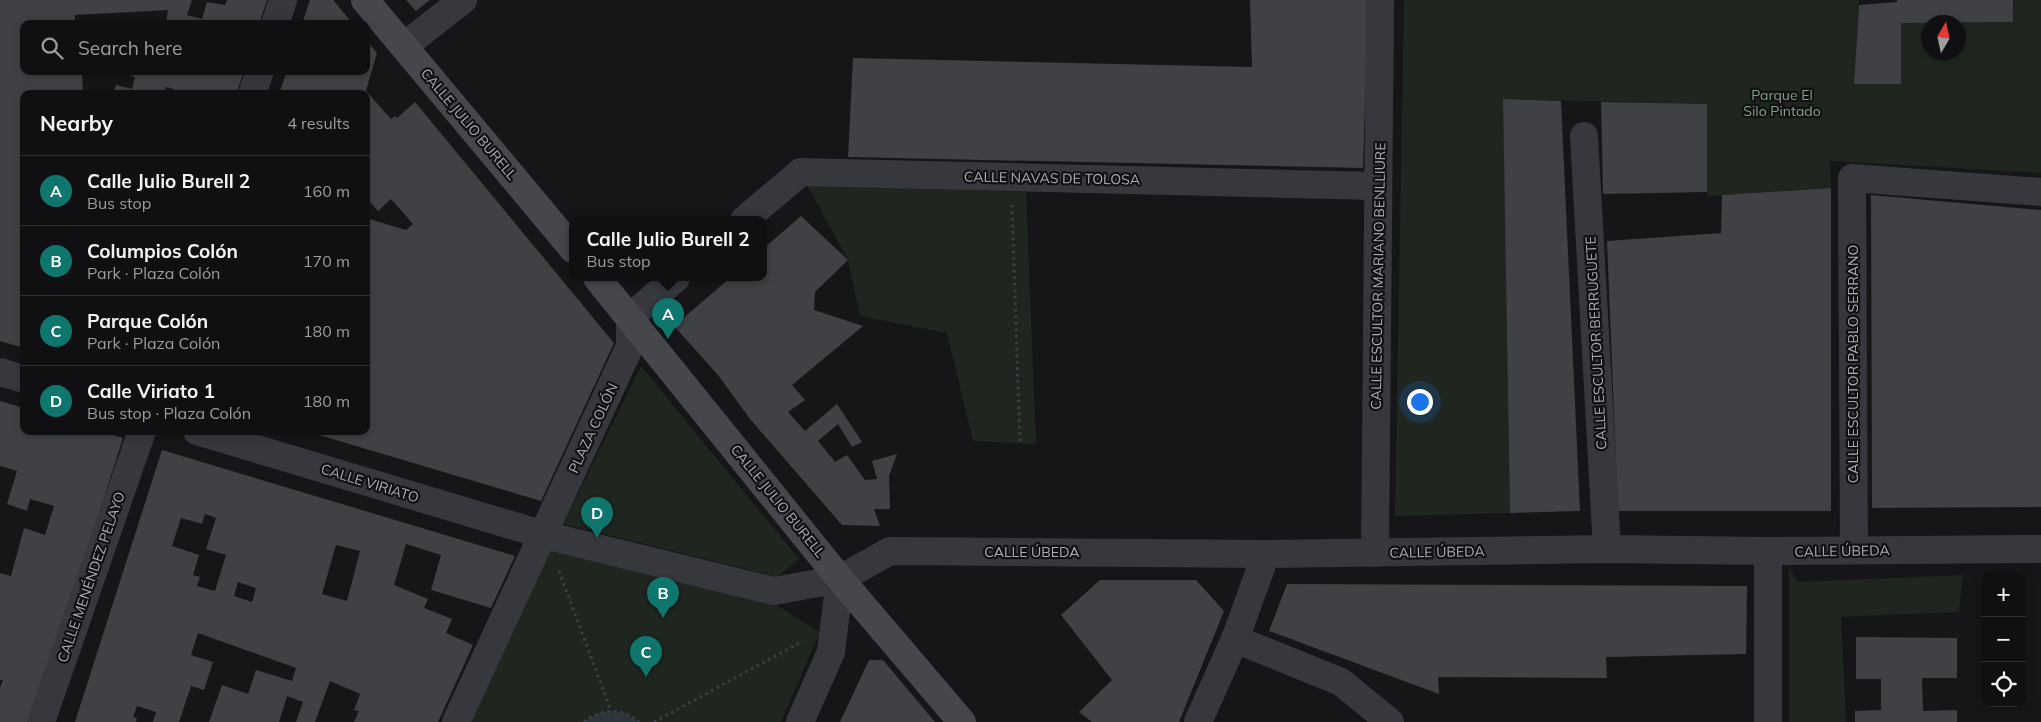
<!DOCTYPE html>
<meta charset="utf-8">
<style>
:root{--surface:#101012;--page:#19191b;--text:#f1f3f6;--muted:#9c9d9f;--line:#303032;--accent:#0f766e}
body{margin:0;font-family:Mulish,sans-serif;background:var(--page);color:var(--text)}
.controls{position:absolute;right:15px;bottom:15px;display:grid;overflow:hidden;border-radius:10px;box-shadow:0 2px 8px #0003}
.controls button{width:45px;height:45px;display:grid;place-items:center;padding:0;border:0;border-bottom:1px solid var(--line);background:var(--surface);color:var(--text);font:25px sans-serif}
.compass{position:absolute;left:1921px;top:15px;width:45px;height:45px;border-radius:50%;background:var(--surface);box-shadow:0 2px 8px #0003;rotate:9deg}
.you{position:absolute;left:1419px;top:401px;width:18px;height:18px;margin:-12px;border:4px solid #fff;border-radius:50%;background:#1a73e8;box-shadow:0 0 0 8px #1a73e833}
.badge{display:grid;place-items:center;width:32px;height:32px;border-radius:50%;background:var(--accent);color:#fff;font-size:16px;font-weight:700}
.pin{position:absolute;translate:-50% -41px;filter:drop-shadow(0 1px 2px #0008)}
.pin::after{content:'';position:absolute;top:26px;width:18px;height:15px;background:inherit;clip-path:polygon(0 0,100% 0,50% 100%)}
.popup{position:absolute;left:569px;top:216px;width:198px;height:65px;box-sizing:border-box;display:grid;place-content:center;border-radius:10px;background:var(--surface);filter:drop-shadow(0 1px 4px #0005);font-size:16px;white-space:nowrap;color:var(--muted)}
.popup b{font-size:19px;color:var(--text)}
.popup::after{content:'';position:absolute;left:50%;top:100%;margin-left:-10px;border:10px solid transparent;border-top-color:var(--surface)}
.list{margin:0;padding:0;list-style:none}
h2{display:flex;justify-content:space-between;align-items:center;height:65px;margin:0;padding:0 20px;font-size:21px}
h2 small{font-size:16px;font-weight:400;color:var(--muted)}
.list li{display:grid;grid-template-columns:32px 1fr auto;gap:15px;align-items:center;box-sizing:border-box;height:70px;padding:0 20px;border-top:1px solid var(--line)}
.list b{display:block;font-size:19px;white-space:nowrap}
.list p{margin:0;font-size:16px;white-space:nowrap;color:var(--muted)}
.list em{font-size:16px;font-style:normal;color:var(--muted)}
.icon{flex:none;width:28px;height:28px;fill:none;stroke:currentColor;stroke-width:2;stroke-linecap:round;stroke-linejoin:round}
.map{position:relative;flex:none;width:2041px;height:722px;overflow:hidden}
.search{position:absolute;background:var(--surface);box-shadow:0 2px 8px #0003;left:20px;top:20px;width:350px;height:55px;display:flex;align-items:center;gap:12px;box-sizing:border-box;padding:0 18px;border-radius:10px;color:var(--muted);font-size:19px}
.panel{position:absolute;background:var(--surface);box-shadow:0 2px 8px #0003;left:20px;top:90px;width:350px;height:345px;border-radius:10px}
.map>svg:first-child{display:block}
.green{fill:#1e261f}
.water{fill:#2c353c}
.building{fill:#404145;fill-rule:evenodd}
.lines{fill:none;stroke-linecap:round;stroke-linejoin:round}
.path{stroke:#3d3f44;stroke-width:3;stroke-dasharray:2.5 4;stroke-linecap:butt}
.minor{stroke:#37383d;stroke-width:28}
.tertiary{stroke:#37383d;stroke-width:28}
.secondary{stroke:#45474d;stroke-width:28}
.labels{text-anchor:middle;stroke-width:4.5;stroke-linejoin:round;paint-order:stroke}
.park-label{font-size:14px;fill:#7fa381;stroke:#111113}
.street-label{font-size:14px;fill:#a8adb8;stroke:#111113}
</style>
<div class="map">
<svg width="2041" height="722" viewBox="0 0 2041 722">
<rect width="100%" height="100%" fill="#161618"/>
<g class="green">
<path d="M1404,0H1859L1854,84H1900L1901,23H1928V52H1958L1959,23L2013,22L2014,0H2041V173L1830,161L1831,188L1707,196V104L1503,99L1510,513L1395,516Z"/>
<path d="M807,185L1026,192L1036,444L973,441L947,333L860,316L848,260Z"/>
<path d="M641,366L799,559L777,577L563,524Z"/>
<path d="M550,549L776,605L820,632L781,722H470Z"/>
<path d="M1789,567L1798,582L1963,575L1959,612L1841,617L1846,722H1789Z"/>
</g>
<path class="water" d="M611,711L624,713L639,722H584L598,713Z"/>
<g class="building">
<path d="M0,0H192L187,15L202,19L207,2L225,5L227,0H267L259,24H166L168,10L75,15V24H24V71H82L83,94H24V348L0,341Z"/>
<path d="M310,0H333L353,24H302Z"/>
<path d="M406,0H430L416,11Z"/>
<path d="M1250,0H1368L1363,168L848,157L853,58L1252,67Z"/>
<path d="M1897,0H2013V22L1901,23V84H1854L1859,5L1897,2Z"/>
<path d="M366,40L377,53L366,91L391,119L395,116L397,118L415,102L614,343L541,501L309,432L366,431V218L406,230L413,224L391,199L378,211L366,198V94H279L287,71H366Z"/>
<path d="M120,71H244L236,94H172L173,89L166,87L164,94H113L116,85L132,89L135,77Z"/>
<path d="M1503,99L1561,101L1580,511L1510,513Z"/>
<path d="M1601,102L1707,104V192L1603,194Z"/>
<path d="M1831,188V511H1618L1607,241L1721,233L1722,195Z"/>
<path d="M1871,195L2041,210V507L1872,508Z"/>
<path d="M801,216L848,260L815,292L814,310L863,326L792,385L805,400L788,412L805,431L837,404L862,442L852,447L838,424L818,441L835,462L847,455L865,480L877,479L872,461L897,454L889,476L890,509H874L880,526L842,525L750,419L718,375L674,326L730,278H763V249Z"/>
<path d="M0,401L24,408V431H100L123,438L32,722H0V688L3,680H0V573L11,576L24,528L45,535L54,506L30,499L27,511L7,504L17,471L0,466Z"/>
<path d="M162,450L515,556L491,608L431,590L441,555L406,544L394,585L428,599L424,608L452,619L446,633L473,645L438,722H354L359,711L354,710L360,694L330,681L315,722H296L303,702L287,696L279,722H209L222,685L248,694L256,670L292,681L296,668L198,633L191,655L213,662L204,690L191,686L179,722H153L156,712L137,706L133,717L137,718L136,722H75ZM205,514L216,518L206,549L226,555L215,591L197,586L200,577L193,575L199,555L172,546L181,518L202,524ZM336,545L360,551L347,601L322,594ZM238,582L256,588L252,602L234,596Z"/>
<path d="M1100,580H1196L1224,611L1179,722H1092L1079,712L1112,680L1061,615Z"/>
<path d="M1287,584L1747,586L1746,654L1606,657L1607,678L1438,677L1439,694L1269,631Z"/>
<path d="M1856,637L1957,638V678H1922L1923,711L1957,710V722H1855V711L1881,710V679H1856Z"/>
<path d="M869,660H883L935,722H840Z"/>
</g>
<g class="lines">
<g class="path">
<path d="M1012,205L1020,443"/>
<path d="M559,571L611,711"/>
<path d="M584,722C599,709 624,707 639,722"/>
<path d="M654,722L803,641"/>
</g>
<g class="minor">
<path d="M275,24L283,0"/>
<path d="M404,46L463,0"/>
<path d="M252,94L260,71"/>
<path d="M1584,136L1607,549"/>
<path d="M744,220L801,172L1378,186"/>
<path d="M0,372L24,379"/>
<path d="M197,431L544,535L774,591L840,579L831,652L800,722"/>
<path d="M1854,550L1852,178L2041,192"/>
<path d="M1375,553L1380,0"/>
<path d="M1235,639L1341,682L1390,722"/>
<path d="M41,722L142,431"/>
<path d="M456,722L630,346V317L676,278"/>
<path d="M1198,722L1235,639L1266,554"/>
<path d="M1768,722V551"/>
</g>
<path class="tertiary" d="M840,579L890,551L1266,554L1607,549L1768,551L2041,549"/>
<g class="secondary">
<path d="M365,0L573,249"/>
<path d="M597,278L840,579L962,722"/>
</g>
</g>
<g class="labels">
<g class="park-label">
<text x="1782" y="100">Parque El<tspan x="1782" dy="16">Silo Pintado</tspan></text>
</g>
<g class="street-label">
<text transform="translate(469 124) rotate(50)" y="5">CALLE JULIO BURELL</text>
<text transform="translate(1052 178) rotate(1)" y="5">CALLE NAVAS DE TOLOSA</text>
<text transform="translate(1378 276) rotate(-89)" y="5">CALLE ESCULTOR MARIANO BENLLIURE</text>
<text transform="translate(1596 343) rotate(-93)" y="5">CALLE ESCULTOR BERRUGUETE</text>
<text transform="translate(1853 364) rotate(-90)" y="5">CALLE ESCULTOR PABLO SERRANO</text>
<text transform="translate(593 428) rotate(-65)" y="5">PLAZA COLÓN</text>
<text transform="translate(370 483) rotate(17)" y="5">CALLE VIRIATO</text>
<text transform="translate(778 501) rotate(51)" y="5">CALLE JULIO BURELL</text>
<text transform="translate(1842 551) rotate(-1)" y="5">CALLE ÚBEDA</text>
<text x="1032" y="557">CALLE ÚBEDA</text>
<text transform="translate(1437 552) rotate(-1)" y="5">CALLE ÚBEDA</text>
<text transform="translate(91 577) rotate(-71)" y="5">CALLE MENÉNDEZ PELAYO</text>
</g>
</g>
</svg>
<div class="controls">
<button>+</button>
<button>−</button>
<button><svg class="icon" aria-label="locate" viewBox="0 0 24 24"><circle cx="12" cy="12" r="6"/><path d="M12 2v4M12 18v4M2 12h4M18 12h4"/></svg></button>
</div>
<svg class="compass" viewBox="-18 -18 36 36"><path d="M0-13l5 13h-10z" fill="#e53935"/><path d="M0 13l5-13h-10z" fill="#9c9d9f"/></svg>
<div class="you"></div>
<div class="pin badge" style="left:668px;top:339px">A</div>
<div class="popup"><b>Calle Julio Burell 2</b>Bus stop</div>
<div class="pin badge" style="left:663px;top:618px">B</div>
<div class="pin badge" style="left:646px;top:677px">C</div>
<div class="pin badge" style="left:597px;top:538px">D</div>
<div class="search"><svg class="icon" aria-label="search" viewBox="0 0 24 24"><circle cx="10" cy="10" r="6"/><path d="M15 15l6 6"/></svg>Search here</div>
<section class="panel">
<h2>Nearby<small>4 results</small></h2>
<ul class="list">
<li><span class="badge">A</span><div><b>Calle Julio Burell 2</b><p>Bus stop</p></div><em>160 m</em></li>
<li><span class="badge">B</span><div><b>Columpios Colón</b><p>Park · Plaza Colón</p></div><em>170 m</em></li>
<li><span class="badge">C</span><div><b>Parque Colón</b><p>Park · Plaza Colón</p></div><em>180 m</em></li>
<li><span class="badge">D</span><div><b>Calle Viriato 1</b><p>Bus stop · Plaza Colón</p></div><em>180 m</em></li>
</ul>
</section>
</div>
